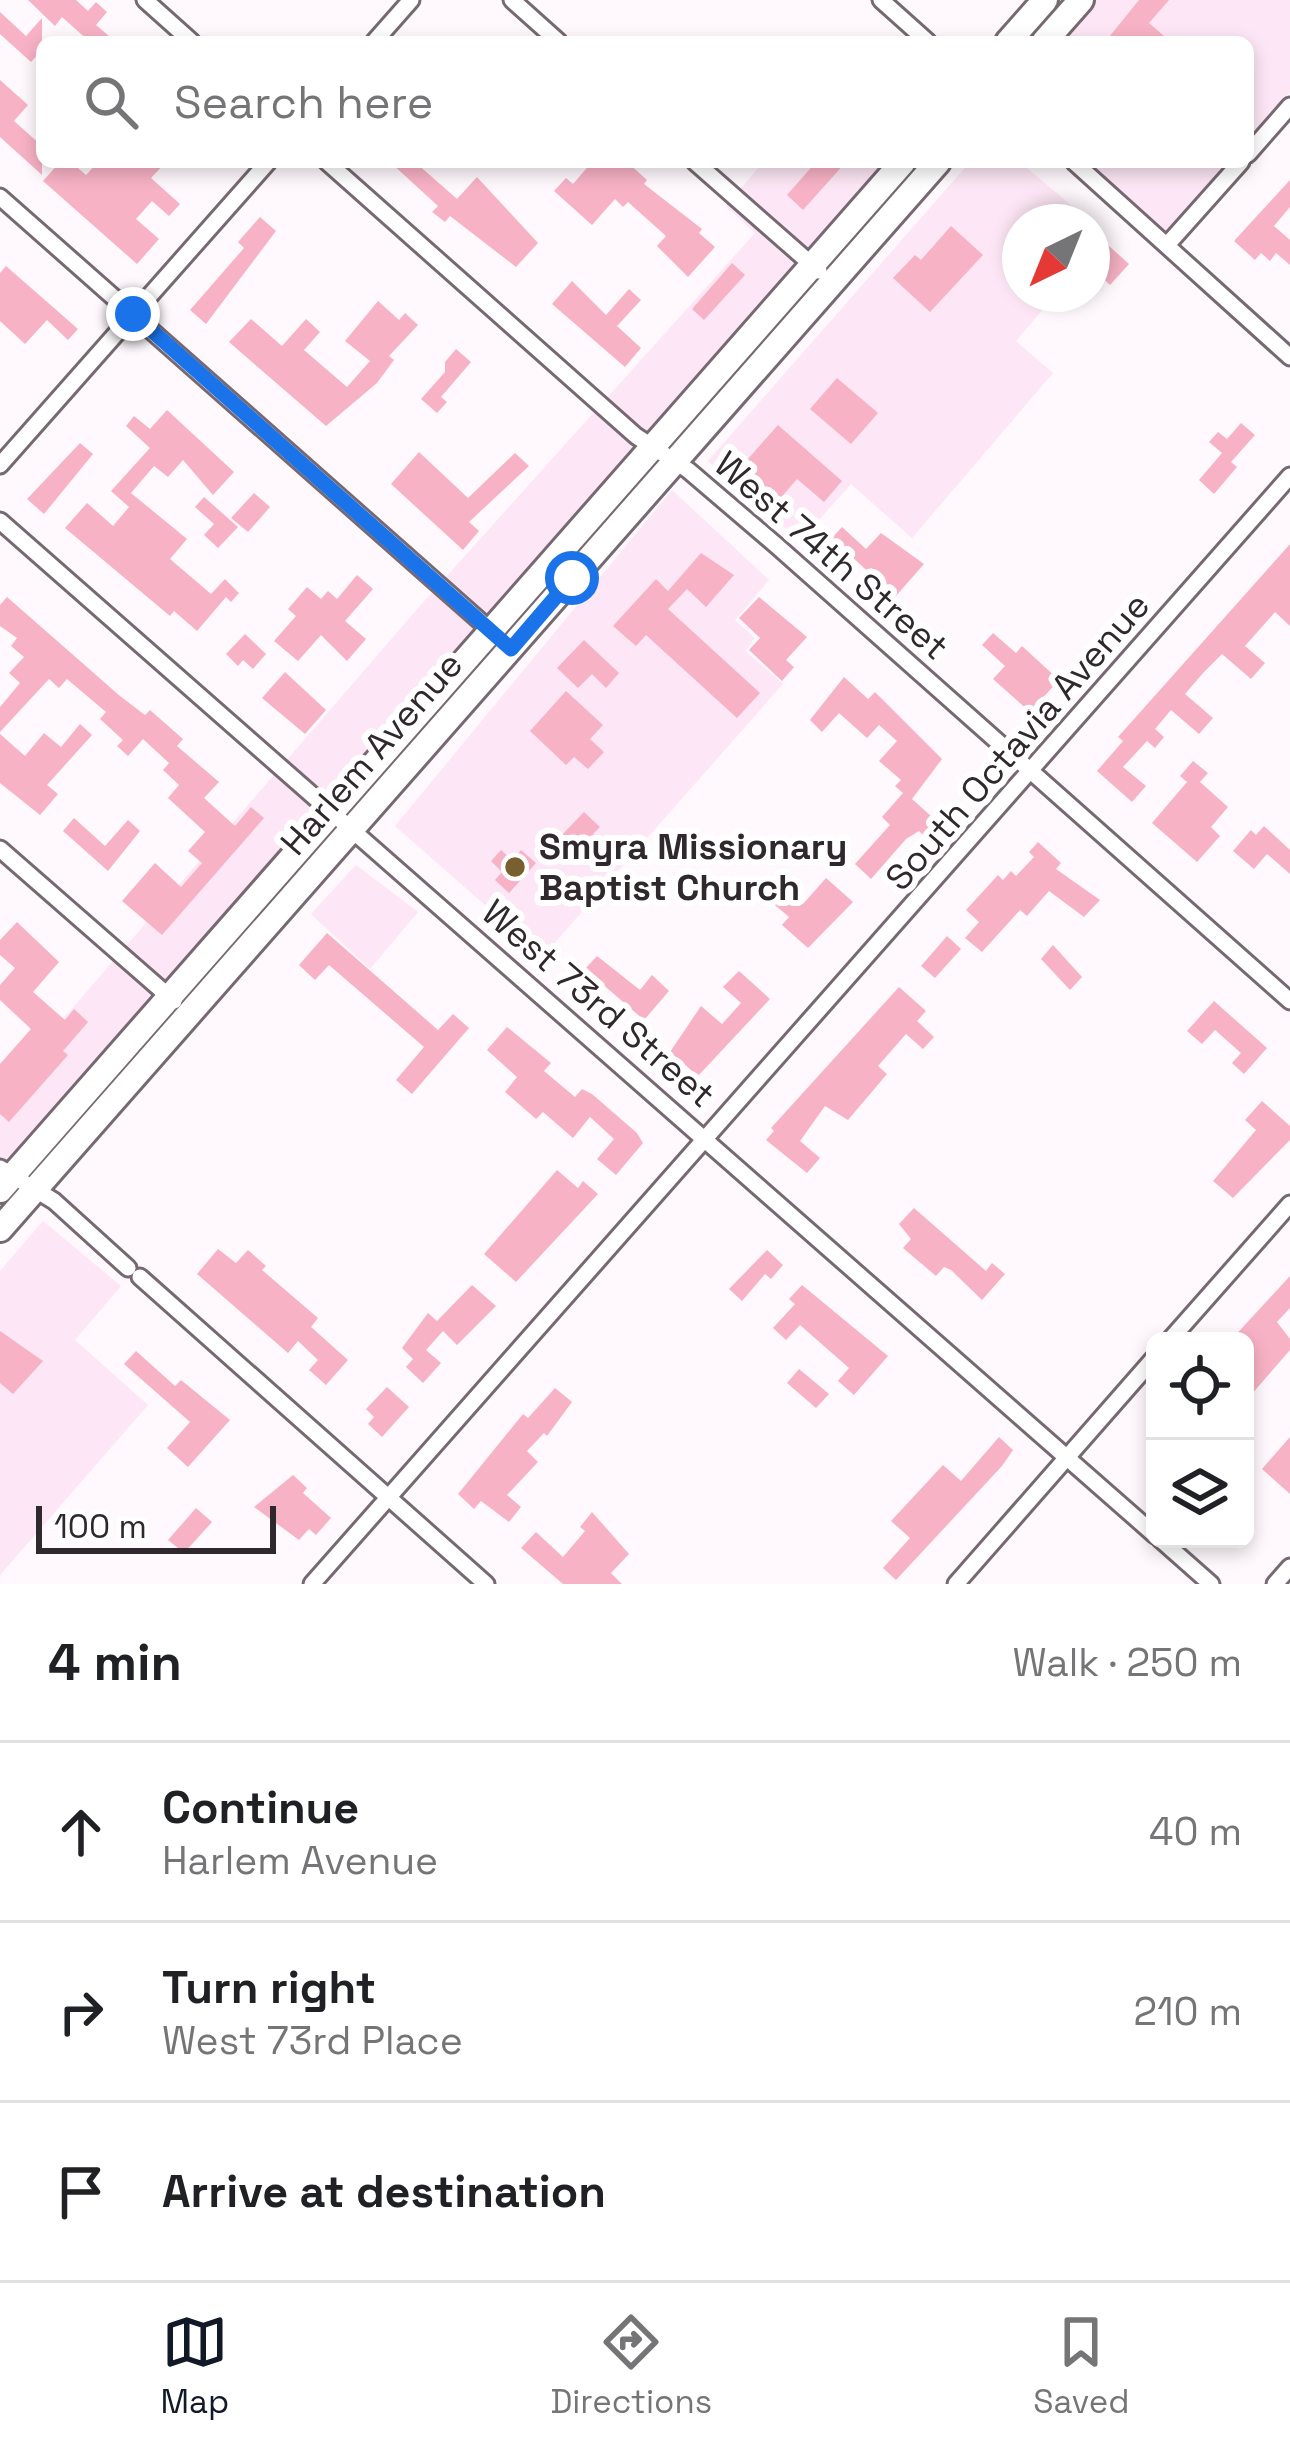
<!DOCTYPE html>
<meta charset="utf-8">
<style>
:root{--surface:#fff;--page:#f2f2f2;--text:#202124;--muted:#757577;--line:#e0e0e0;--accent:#111827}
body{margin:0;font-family:"Space Grotesk",sans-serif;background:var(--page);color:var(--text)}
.controls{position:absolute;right:36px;bottom:36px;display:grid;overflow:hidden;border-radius:18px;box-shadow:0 6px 18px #0003}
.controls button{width:108px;height:108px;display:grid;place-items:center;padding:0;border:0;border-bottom:3px solid var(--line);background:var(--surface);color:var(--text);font:60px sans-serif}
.compass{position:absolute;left:1002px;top:204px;width:108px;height:108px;border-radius:50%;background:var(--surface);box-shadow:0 6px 18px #0003;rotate:223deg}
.scale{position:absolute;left:36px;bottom:30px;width:240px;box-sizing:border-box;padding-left:12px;border:6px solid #2f292d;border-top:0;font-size:33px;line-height:42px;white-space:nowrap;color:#2f292d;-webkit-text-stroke:9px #fff;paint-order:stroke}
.stop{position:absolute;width:36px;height:36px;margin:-27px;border:9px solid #1a73e8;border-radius:50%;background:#fff}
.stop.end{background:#1a73e8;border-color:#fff;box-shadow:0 3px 12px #0008}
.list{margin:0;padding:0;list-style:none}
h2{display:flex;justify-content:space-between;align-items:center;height:156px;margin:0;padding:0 48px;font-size:51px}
h2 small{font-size:39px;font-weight:400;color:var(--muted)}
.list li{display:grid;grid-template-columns:78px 1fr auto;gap:36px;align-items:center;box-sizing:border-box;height:180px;padding:0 48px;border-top:3px solid var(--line)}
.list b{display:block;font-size:45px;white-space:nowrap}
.list p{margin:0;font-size:39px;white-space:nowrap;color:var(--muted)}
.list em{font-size:39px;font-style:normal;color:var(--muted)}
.icon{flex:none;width:66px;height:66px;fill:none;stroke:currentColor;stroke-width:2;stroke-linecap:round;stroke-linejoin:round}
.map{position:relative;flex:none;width:1290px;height:1584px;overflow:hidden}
.search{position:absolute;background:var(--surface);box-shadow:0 6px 18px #0003;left:36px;right:36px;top:36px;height:132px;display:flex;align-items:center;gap:30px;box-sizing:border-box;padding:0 42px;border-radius:18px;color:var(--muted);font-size:45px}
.sheet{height:696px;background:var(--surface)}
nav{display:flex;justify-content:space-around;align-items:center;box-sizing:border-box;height:168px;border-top:3px solid var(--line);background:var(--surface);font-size:33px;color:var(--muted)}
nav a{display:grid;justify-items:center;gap:6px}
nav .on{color:var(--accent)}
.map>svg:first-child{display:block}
.built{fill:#fde6f5}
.building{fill:#f8b2c6}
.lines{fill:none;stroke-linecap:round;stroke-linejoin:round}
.street-casing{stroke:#776972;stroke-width:21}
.primary-casing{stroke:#776972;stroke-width:30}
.street{stroke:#fff;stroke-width:15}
.primary{stroke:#fff;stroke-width:24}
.route{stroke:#1a73e8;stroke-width:15}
.poi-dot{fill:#785f30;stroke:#fff;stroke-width:4.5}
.labels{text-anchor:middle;stroke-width:12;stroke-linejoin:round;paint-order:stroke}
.street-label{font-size:36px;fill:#2f292d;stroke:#fff}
.poi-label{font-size:36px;font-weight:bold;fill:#2f292d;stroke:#fff;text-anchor:start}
</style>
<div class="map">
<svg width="1290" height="1584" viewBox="0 0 1290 1584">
<rect width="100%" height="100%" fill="#fff9fd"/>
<g class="built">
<path d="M1094,0H1290V92L1248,140V42H1057Z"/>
<path d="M763,162H887L0,1171V1092L419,607L755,233L726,206Z"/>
<path d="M970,162H1020L1091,222H1020V294H1056L1016,341L1053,373L912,538L851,484L800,541L708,461Z"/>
<path d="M1085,162H1228L1165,233Z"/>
<path d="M672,490L769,580L735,620L755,638L745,651L783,684L543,956L395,826Z"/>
<path d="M356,865L418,912L370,969L311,914Z"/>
<path d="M43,1221L121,1286L75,1340L148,1405L0,1575V1271Z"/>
</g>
<g class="building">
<path d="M28,0H76L88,11L96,2L107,12L96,25L116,42H90L62,17L55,26Z"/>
<path d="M1139,0H1169L1149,23L1171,42H1105Z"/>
<path d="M0,12L26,36L42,18V50L31,62L0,34Z"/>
<path d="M0,80L28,105L14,121L42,146V175L0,137Z"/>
<path d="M60,162H71L86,175L98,162H166L151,178L180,204L169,216L152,201L136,219L159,239L137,264L43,181Z"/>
<path d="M390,162H415L457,199L477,177L538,243L516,267L450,216L445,222L432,212L438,206Z"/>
<path d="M592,162H627L647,180L644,184L702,229L699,233L715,247L688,277L657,246L666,236L628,202L623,207L615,199L592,225L554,191L566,178L573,184Z"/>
<path d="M816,162H846L803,210L787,195Z"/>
<path d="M1290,180V207L1274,226L1290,240V265L1276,253L1270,261L1261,253L1255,260L1234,241Z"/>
<path d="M260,217L276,231L206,324L190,310L244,248L238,242Z"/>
<path d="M951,226L983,255L930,312L893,278L915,255L921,260Z"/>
<path d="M1108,245L1129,264L1110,285L1092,268Z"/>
<path d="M732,263L745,275L704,320L692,309Z"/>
<path d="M6,266L78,329L68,340L47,320L25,344L0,321V273Z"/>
<path d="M572,281L606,315L629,289L641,300L617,326L641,348L625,367L552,304Z"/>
<path d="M378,301L399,320L405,313L418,325L389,356L394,360L377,383L326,426L229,342L251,319L282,346L306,319L320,332L304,350L347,387L370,361L345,341Z"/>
<path d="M456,349L471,362L441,397L447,402L437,413L421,399L445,372V362Z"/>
<path d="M837,378L878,413L851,444L810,409Z"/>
<path d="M167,410L234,472L213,495L183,460L168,477L154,466L131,493L187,539L170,559L211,594L225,579L239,593L231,602L226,597L197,631L174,611L170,616L65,528L87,503L113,526L129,507L111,491L150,448L126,426L134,416L150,429Z"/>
<path d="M1241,423L1255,435L1231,462L1237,467L1214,494L1199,480L1222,453L1209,442L1218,432L1227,439Z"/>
<path d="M778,425L842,481L824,502L797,479L778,501L740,468Z"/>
<path d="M80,443L93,454L44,514L27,499Z"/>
<path d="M419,452L468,498L515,453L529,466L469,522L479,531L463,550L391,484Z"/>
<path d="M254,493L270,507L248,532L231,518Z"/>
<path d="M204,497L238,527L218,548L204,535L214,524L195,507Z"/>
<path d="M842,527L866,549L881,533L924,564L895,597L832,538Z"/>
<path d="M1290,544V626L1275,612L1245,646L1265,663L1251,679L1222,654L1204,672L1185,694L1213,718L1199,734L1171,710L1155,729L1164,737L1155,748L1147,741L1123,767L1146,786L1132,802L1097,771L1123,741L1118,737Z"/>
<path d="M701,553L734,575L706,607L687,589L668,609L760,693L737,718L646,635L636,646L613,626L656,579L668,591Z"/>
<path d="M357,575L373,589L345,621L366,639L347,661L321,635L298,661L274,641L296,616L288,609L307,587L321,599L328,591L337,599Z"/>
<path d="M7,597L120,696L145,715L150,710L183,739L177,746L219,782L204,798L235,826L251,807L264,818L162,935L122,901L155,863L181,887L202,863L188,851L205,832L168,798L179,785L163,770L169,763L143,739L128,756L117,746L123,740L100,719L106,712L67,679L59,688L49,679L0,732V707L20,683L9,673L24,657L11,646L17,638L0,626V605Z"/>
<path d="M759,597L807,637L786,660L794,667L782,681L749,650L760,638L739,618Z"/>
<path d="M993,633L1016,653L1022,646L1059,680L1030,712L993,679L1005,666L982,645Z"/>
<path d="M245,634L266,654L253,669L243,660L238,666L226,654Z"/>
<path d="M584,640L619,673L606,688L592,674L578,688L557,668Z"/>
<path d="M285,672L326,710L305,734L262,698Z"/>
<path d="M844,677L868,699L875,692L942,759L912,799L941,825L928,840L919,831L906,839L871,879L855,864L890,825L882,817L903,793L895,786L901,780L879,761L897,741L879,725L867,738L839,713L822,732L810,720Z"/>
<path d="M566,691L603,725L590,739L604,752L588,769L574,757L566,765L530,731Z"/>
<path d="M80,724L92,735L47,785L58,794L40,815L0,783V734L25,756L44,733L61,747Z"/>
<path d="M1193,761L1208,773L1200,782L1228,807L1211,827L1220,836L1197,862L1152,823L1187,782L1180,776Z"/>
<path d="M584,812L600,827L593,834L606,845L588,865L559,838Z"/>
<path d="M74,818L105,846L128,820L140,831L108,871L63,831Z"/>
<path d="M1264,826L1290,850V874L1267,854L1254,869L1233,851L1251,830L1256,835Z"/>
<path d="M1038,842L1061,863L1056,869L1100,900L1084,917L1049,891L1027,916L1020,910L982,952L965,938L979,922L966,910L998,875L1003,880L1011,871L1016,876L1034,857L1029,852Z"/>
<path d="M501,850L512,860L521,850L536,863L509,893L495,880L502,872L491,861Z"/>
<path d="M826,878L853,902L808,948L782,925L789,917L763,895L776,880L803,904Z"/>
<path d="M17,922L59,962L33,992L65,1020L74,1009L88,1022L63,1051L68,1055L9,1122L0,1114V1064L31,1029L0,1000V985L15,968L0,955V940Z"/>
<path d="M327,933L438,1030L453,1014L469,1028L412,1094L396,1080L424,1047L329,965L315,980L299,965Z"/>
<path d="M947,936L961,949L935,978L921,966Z"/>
<path d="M1053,945L1082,977L1070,990L1041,959Z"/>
<path d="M597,956L640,990L652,975L669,991L644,1020L585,969Z"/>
<path d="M739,971L770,999L698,1076L670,1052L701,1006L722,1024L741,1003L723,987Z"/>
<path d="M899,987L926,1011L917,1021L934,1037L923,1049L906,1034L878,1066L887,1074L848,1120L825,1106L800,1141L820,1158L807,1173L766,1140L774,1131L771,1128Z"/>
<path d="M1214,1001L1267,1048L1244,1074L1232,1063L1241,1053L1215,1030L1202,1044L1187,1031Z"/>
<path d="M507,1027L551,1063L544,1071L575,1097L582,1089L592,1094L637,1133L643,1143L616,1175L597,1159L614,1139L590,1117L573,1138L543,1112L536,1119L505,1092L517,1077L487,1050Z"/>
<path d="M1262,1101L1290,1126V1140L1233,1198L1213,1181L1256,1130L1245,1120Z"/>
<path d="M557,1170L578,1188L583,1181L598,1194L516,1282L484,1254Z"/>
<path d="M914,1208L986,1271L992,1263L1005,1274L982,1300L951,1270L944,1267L936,1276L903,1248L911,1239L899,1224Z"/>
<path d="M218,1249L236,1263L248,1250L266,1266L262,1270L318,1318L311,1327L348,1360L326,1385L309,1370L318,1360L298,1341L288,1353L197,1274Z"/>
<path d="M767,1250L783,1265L771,1279L765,1274L742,1301L729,1289Z"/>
<path d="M1290,1276V1308L1277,1322L1290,1339V1350L1245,1402V1341H1230Z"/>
<path d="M472,1285L496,1306L457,1345L443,1331L426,1350L441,1363L423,1383L406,1367L413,1359L402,1348L428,1313L437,1321Z"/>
<path d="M802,1285L888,1356L854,1395L838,1381L849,1368L800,1325L786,1340L773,1328L795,1304L789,1299Z"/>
<path d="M0,1331L43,1361L13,1394L0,1383Z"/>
<path d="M136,1351L175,1386L181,1380L230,1420L188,1467L167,1448L190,1422L124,1364Z"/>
<path d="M799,1369L829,1394L816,1408L787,1383Z"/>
<path d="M387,1387L409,1407L382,1437L368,1424L374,1417L366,1409Z"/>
<path d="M555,1388L572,1402L547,1436L544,1433L527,1451L538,1462L507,1495L521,1507L509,1522L481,1501L474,1509L458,1494L523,1414L528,1418Z"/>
<path d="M999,1437L1013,1450L1002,1466L896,1580L883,1568L910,1538L891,1521L943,1465L961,1481Z"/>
<path d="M1290,1437V1494L1262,1469Z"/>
<path d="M293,1475L307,1488L303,1493L331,1518L316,1535L309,1529L299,1540L254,1507Z"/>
<path d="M196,1508L212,1522L184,1553L168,1540Z"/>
<path d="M592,1512L629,1554L611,1573L622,1584H563L521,1548L536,1532L563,1557L585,1531L580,1527Z"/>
</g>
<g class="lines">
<defs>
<g id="street">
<path d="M145,0L192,42"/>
<path d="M512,0L559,42"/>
<path d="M881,0L928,42"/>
<path d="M374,42L411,0"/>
<path d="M1248,154L1290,106"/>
<path d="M327,162L636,436L688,470L777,546L1290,1001"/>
<path d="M695,162L819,271"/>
<path d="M1074,162L1290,357"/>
<path d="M0,197L497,636"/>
<path d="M1167,245L1241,162"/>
<path d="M0,465L268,162"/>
<path d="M0,521L1155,1535"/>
<path d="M0,849L174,1001"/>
<path d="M0,1168L54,1201L128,1268"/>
<path d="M140,1277L486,1584"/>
<path d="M1169,1341L1290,1204"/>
<path d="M1160,1539L1211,1584"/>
<path d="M312,1584L1290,476"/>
<path d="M956,1584L1155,1357"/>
<path d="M1275,1584L1290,1567"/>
</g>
<g id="primary">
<path d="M1008,42L1045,0"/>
<path d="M1044,42L1081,0"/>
<path d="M0,1190L903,162"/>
<path d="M0,1229L938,162"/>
</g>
</defs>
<use href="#street" class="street-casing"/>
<use href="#primary" class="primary-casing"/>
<use href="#street" class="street"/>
<use href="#primary" class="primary"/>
</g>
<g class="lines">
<path class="route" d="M133,314L511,649L572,578"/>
</g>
<circle class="poi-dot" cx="515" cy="867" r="12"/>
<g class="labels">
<g class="street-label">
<text transform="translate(832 555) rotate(41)" y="13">West 74th Street</text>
<text transform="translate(1017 741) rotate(-49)" y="13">South Octavia Avenue</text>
<text transform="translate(371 753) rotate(-49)" y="13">Harlem Avenue</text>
<text transform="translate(599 1003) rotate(41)" y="13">West 73rd Street</text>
</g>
<g class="poi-label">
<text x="539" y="859">Smyra Missionary<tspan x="539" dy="41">Baptist Church</tspan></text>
</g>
</g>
</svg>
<div class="controls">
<button><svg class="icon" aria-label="locate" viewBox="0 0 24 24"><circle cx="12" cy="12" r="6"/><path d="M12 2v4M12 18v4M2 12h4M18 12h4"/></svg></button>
<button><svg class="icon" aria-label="layers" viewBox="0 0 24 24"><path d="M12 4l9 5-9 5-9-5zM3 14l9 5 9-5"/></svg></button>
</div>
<svg class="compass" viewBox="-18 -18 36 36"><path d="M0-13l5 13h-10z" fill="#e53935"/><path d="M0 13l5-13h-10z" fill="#757577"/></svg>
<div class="scale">100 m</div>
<div class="stop" style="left:572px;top:578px"></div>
<div class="stop end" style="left:133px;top:314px"></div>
<div class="search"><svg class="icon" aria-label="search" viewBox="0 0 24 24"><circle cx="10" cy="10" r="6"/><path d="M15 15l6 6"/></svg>Search here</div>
</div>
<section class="sheet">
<h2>4 min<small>Walk · 250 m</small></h2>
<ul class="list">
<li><svg class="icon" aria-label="ahead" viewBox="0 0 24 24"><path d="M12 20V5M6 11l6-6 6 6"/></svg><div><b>Continue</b><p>Harlem Avenue</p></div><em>40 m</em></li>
<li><svg class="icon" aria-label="right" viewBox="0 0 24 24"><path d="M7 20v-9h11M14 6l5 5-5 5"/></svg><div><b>Turn right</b><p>West 73rd Place</p></div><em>210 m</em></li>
<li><svg class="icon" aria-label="arrive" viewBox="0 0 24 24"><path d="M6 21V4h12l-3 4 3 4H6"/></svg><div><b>Arrive at destination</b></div></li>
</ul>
</section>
<nav>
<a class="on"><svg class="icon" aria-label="map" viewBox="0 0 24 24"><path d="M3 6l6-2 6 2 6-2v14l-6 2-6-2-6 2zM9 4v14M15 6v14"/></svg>Map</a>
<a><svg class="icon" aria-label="directions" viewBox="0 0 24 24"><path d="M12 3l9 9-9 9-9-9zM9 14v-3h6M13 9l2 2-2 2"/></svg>Directions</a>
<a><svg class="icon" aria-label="saved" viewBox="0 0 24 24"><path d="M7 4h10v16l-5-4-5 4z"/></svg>Saved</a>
</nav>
